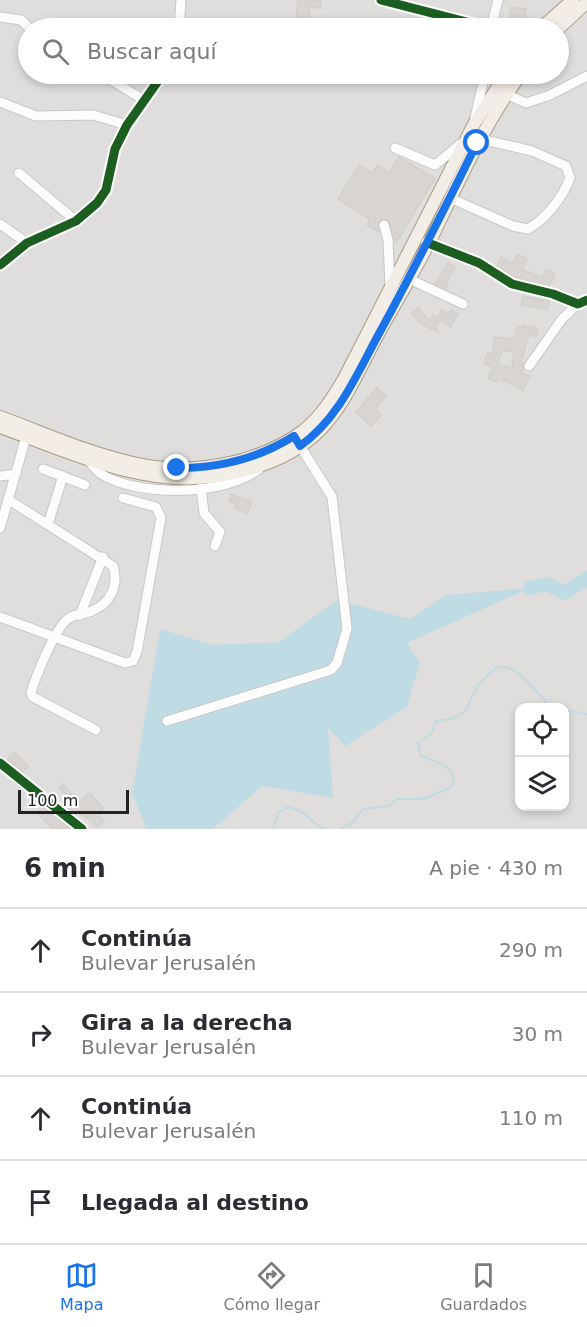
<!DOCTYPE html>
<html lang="es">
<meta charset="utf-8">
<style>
:root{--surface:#fff;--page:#f2f2f3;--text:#2b2b33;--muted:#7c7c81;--line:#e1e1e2;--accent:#1a73e8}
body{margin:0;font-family:"DejaVu Sans",sans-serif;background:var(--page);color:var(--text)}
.controls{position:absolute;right:18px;bottom:18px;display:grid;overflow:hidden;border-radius:12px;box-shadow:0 3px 9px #0003}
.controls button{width:54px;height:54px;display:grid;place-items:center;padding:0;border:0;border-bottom:2px solid var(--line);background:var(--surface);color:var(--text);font:30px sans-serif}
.scale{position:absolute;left:18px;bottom:15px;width:111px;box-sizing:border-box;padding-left:6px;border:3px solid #222;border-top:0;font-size:16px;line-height:21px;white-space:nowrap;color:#222;-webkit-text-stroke:4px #fff;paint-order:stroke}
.stop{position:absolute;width:18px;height:18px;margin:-14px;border:4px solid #1a73e8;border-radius:50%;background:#fff}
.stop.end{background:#1a73e8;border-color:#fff;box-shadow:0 2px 6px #0008}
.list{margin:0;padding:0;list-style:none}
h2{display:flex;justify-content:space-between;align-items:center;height:78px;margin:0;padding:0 24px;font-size:26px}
h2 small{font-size:20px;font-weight:400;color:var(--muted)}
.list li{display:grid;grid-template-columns:39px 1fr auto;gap:18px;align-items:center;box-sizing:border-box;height:84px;padding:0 24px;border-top:2px solid var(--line)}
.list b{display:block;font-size:22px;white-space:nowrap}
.list p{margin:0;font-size:20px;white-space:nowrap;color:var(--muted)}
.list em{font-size:20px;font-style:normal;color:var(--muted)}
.icon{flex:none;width:33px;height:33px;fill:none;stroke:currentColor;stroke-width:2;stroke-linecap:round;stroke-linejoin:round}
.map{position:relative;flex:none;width:587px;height:829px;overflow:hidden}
.search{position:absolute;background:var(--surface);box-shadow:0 3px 9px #0003;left:18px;right:18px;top:18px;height:66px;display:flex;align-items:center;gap:15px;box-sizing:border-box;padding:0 21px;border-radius:33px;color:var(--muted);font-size:22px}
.sheet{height:414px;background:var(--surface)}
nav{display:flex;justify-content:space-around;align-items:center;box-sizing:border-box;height:84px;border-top:2px solid var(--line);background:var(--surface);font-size:16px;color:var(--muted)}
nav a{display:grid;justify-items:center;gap:3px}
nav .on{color:var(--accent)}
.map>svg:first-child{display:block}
.residential{fill:#dfdedc;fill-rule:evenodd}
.water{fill:#bfdbe3}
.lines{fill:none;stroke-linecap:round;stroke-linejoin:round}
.stream{stroke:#bfdbe3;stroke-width:2}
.river{stroke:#bfdbe3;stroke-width:14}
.building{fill:#d7d4d2;stroke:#d3d0cc;stroke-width:1.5;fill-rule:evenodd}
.minor-casing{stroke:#c9c8c7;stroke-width:11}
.major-casing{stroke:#a79c86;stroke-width:14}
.minor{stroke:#fdfcfc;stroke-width:9}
.major{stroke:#f3ede7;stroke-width:12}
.cycleway-casing{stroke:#fff;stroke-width:13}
.cycleway{stroke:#1b5e20;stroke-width:9}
.route{stroke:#1a73e8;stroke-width:8}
</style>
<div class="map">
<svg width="587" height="829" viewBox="0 0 587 829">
<rect width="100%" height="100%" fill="#f0eeeb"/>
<path class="residential" d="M0,0H587V829H0ZM28,28H558V74H28ZM520,708H564V806H520Z"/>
<path class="water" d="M530,588L407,643L420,663L407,707L345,746L328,728L333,798L262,786L213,829H147L132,794L160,629L213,645L279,642L337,600L410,619L446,595Z"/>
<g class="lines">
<g class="stream">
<path d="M564,710L587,714"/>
<path d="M273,829L278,812L288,807C305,809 310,823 325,829"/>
<path d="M339,829L352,823L363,809L389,806L397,799H423L450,788C464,768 434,761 421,756L418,743L431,734L436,721L455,718L466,710L478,685L496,668C521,661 536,698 554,708"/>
</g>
<path class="river" d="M530,588L546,584L565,593L587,578"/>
</g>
<g class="building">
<path d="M298,0L321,1L320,8L310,6L309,18L296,17Z"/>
<path d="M511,7L526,9L523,27L507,28Z"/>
<path d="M224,18L247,23L248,28L223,26Z"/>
<path d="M399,157L435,178L396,243L388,220L379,221V232L367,225L370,219L338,199L359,165L372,173L377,165L389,173Z"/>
<path d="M517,254L527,259L522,270L542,277L546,270L555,274L549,286L515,278L497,266L501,257L513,263Z"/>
<path d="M448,263L455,267L445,284L448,285L446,289L435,284Z"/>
<path d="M523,296L549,301L547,310L521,305Z"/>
<path d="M418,308L430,321L433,315L437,318L442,310L449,314L451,310L458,314L451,327L440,320L435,327L439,333L419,322L412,313Z"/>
<path d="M523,325L538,328L536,337L529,335L521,362L523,363L522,373L530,376L523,391L505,380L504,382L498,379L497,382L488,378L493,367L484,363L488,352L493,354L494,337L514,339L518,326L522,328ZM502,351L514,352L512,369L497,363Z"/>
<path d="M377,388L386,396L375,409L381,415L371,426L356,412Z"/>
<path d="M231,494L252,502L247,514L235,508L236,504L229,501Z"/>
<path d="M14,752L28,766L23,772L7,760Z"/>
<path d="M63,784L79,802L90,793L103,808L100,817L104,821L98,827L89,819L78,813L75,815L65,806L71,800L59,788Z"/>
<path d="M43,807L71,829H53L37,813Z"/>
</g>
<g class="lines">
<defs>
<g id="minor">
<path d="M381,0L490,28"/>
<path d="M0,17L21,20L29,28"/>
<path d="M179,28L181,0"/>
<path d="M491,28L498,0"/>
<path d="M101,74L144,100"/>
<path d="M506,94L526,103L550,95L587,76"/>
<path d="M0,102L36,116L93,115L127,125"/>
<path d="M475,118L485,74"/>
<path d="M395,148L435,165L464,141"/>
<path d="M19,173L76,221"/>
<path d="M450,198L513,226L528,229C547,218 562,198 570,178L566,166L532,151L480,139"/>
<path d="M0,224L27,243"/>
<path d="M384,225L388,240L390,286"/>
<path d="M428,243L479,263L512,284L553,294L578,304L587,300"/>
<path d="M0,265L27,243L76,221L97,203L106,190L115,149L127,125L163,74"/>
<path d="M409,279L463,304"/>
<path d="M529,366L562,319L578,304"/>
<path d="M88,460C92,465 96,470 101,474C138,497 225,496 259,469"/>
<path d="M43,469L85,485"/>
<path d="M0,476L16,474"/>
<path d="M201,488L204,513L220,532L215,546"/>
<path d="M9,500L113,566C119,585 111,603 92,611C85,614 75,614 69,618C56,626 35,678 31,693L33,697L96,730"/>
<path d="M48,524L63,476"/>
<path d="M0,528L26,437"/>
<path d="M80,615L103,557"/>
<path d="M0,617L125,663L133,661L137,652L161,518L156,507L123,498"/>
<path d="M167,721L331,670L337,663L347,629L332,497L297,441"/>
<path d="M0,763L82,829"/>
</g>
<g id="major">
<path d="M541,28L573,0"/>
<path d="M558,29L587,2"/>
<path d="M0,417C44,433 88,453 133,463C190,476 256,465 303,431C321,417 334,396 345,377L474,124L506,74"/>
<path d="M0,427C56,447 114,474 174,478C223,481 286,465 321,429C345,404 359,370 375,340C393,307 413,274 430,241C458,184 483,125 521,74"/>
</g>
</defs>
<use href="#minor" class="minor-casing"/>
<use href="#major" class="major-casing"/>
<use href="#minor" class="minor"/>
<use href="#major" class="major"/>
<defs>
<g id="cycleway">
<path d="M381,0L490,28"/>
<path d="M428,243L479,263L512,284L553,294L578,304L587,300"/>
<path d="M0,265L27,243L76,221L97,203L106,190L115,149L127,125L163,74"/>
<path d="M0,763L82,829"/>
</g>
</defs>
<use href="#cycleway" class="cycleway-casing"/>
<use href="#cycleway" class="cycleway"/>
</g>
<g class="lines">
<path class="route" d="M177,468C219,468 259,458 294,436L300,446C340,418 358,371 381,330C414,269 446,206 477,143"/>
</g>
</svg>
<div class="controls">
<button><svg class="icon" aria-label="locate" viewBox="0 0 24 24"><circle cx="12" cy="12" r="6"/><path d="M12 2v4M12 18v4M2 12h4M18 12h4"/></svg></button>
<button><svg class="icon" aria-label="layers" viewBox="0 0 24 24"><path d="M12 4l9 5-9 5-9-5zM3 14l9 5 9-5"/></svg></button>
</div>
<div class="scale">100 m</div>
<div class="stop" style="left:477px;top:143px"></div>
<div class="stop end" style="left:177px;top:468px"></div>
<div class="search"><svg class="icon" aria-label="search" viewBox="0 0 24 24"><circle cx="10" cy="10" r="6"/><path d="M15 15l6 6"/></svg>Buscar aquí</div>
</div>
<section class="sheet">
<h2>6 min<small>A pie · 430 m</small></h2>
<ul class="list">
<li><svg class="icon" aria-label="ahead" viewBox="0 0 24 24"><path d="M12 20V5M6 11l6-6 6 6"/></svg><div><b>Continúa</b><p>Bulevar Jerusalén</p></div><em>290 m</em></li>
<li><svg class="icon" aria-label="right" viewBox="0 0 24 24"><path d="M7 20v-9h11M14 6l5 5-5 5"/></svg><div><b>Gira a la derecha</b><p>Bulevar Jerusalén</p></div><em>30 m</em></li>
<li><svg class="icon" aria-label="ahead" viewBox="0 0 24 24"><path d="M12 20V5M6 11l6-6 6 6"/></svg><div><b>Continúa</b><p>Bulevar Jerusalén</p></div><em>110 m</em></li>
<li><svg class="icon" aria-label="arrive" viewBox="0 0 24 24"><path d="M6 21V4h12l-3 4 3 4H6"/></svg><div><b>Llegada al destino</b></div></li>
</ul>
</section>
<nav>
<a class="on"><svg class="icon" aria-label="map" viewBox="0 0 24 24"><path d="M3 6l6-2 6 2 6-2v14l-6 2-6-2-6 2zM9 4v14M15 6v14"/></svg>Mapa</a>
<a><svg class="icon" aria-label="directions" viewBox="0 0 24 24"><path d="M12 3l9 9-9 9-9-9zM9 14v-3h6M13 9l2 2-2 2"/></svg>Cómo llegar</a>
<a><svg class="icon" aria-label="saved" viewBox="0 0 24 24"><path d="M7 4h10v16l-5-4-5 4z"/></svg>Guardados</a>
</nav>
